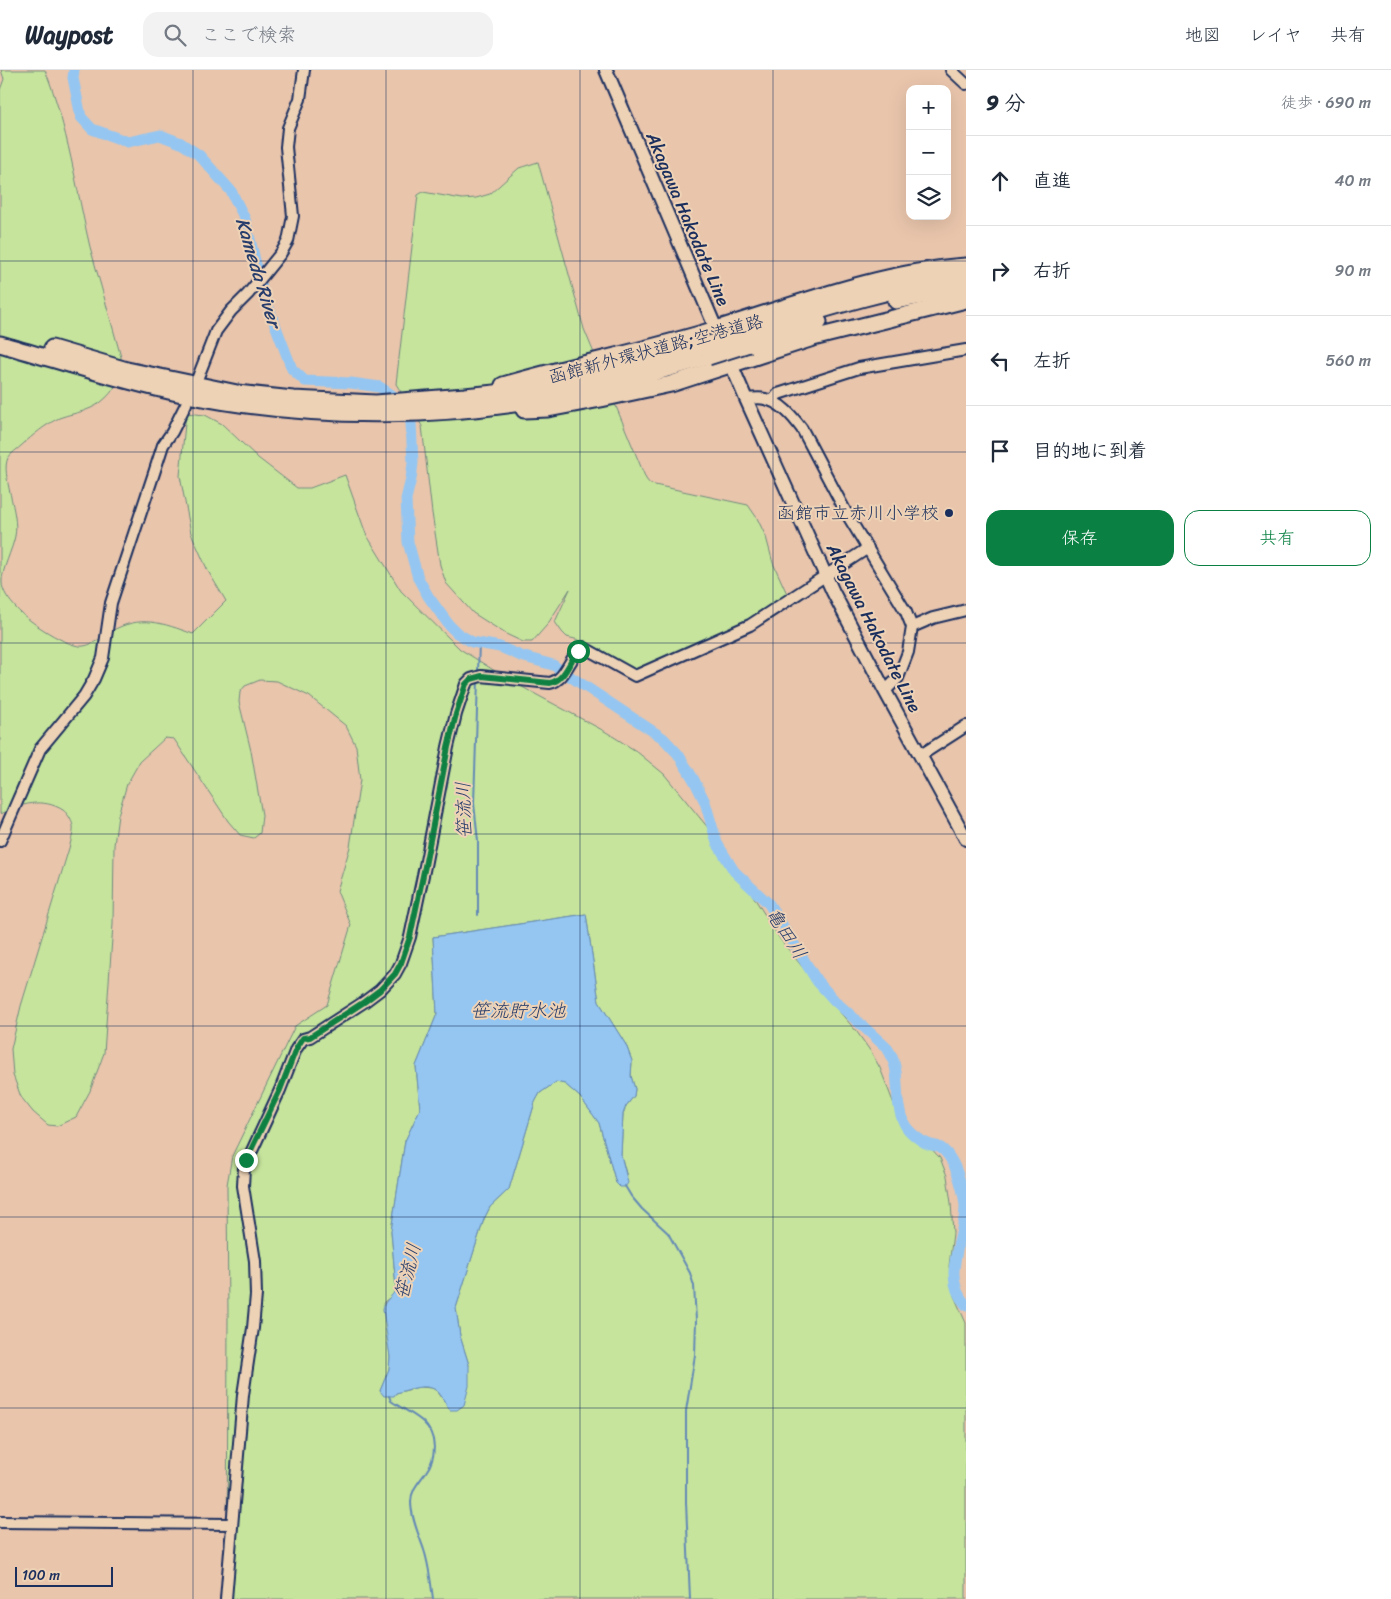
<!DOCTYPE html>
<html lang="ja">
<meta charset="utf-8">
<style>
:root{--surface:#fff;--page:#f2f2f3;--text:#1f2937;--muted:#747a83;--line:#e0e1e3;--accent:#0b8043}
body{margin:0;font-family:Sriracha,"Klee One",sans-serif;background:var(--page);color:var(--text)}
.controls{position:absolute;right:15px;top:15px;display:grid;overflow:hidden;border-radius:10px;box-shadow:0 5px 20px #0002}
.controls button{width:45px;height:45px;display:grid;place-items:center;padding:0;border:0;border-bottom:1px solid var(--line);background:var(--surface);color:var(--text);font:25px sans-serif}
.scale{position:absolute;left:15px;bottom:12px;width:98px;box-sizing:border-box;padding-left:5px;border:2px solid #1b2f5e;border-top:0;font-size:14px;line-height:18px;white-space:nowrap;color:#1b2f5e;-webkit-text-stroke:4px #eed2b5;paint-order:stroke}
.stop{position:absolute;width:15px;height:15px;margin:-11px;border:4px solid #0b8043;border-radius:50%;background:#fff}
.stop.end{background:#0b8043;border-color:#fff;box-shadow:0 1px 5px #0008}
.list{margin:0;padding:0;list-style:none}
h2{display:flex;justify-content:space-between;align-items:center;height:65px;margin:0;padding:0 20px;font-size:21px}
h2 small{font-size:16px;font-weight:400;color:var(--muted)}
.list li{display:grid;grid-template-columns:32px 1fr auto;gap:15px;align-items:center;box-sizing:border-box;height:90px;padding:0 20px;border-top:1px solid var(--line)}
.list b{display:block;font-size:19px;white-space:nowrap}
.list em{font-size:16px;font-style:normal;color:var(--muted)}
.actions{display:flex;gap:10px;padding:15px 20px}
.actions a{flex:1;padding:11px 0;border:1px solid var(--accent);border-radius:15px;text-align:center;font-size:18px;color:var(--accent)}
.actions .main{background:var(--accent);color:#fff}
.icon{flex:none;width:28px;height:28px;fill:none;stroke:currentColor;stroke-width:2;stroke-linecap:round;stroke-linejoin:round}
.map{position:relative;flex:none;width:966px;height:1529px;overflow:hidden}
header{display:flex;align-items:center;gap:30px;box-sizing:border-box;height:70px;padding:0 25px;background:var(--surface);border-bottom:1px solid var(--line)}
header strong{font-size:24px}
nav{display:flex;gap:28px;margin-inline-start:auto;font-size:18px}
.search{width:350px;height:45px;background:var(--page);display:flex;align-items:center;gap:12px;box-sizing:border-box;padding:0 18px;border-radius:15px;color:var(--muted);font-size:19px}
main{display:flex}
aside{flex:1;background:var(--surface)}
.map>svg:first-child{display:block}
.green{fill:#c6e49c;stroke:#708a7d;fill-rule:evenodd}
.water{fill:#95c6f1;stroke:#648ab6}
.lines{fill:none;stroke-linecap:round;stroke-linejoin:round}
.stream{stroke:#648ab6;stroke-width:2}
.river{stroke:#95c6f1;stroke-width:11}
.minor-casing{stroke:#1b2f5e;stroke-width:14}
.major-casing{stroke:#1b2f5e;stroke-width:16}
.highway-casing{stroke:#1b2f5e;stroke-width:19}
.minor{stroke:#eed2b5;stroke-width:10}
.major{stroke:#eed2b5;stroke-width:12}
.highway{stroke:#eed2b5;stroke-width:15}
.highway-bridge-casing{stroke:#1b2f5e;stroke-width:19;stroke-linecap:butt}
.highway-bridge{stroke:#eed2b5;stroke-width:15}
.route{stroke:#0b8043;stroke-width:6}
.grid{fill:none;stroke:#1b2f5e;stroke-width:1;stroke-opacity:0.55}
.poi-dot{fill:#1b2f5e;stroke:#eed2b5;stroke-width:2}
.labels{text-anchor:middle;stroke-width:4;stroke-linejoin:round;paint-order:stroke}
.street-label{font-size:18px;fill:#1b2f5e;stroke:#eed2b5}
.poi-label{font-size:18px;fill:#1b2f5e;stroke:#eed2b5;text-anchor:end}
.water-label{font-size:19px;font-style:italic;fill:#273e6d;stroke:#eed2b5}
</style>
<header>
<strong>Waypost</strong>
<div class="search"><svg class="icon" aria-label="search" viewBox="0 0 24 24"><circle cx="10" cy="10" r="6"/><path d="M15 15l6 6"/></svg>ここで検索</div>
<nav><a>地図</a><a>レイヤ</a><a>共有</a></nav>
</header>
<main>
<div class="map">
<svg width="966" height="1529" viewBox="0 0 966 1529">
<rect width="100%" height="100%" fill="#e9c5ac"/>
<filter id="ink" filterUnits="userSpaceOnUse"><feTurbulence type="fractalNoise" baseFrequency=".02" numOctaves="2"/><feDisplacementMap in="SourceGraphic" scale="10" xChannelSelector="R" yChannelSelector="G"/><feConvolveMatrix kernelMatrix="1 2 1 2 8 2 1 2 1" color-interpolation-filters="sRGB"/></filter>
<g filter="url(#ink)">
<g class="green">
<path d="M1,0H45C68,57 76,118 90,177C100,214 111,250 121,287C121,291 122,297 121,302C118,317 105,332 91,338C81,343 69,344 59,348C45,355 33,365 22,375C18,379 11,383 8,388C0,404 20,443 15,466C13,478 1,502 2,512C2,522 10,531 16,538C26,550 69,579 84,576C95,574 101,567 110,562C140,544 163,553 193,564L226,531L208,501L191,463L180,406L186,343L205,345L222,354L258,388L297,418H310L345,405L366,464L401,521L460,579L511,611L606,662L636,681L664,704L718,770L780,869L819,918L857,962L871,982L880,998L895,1037L906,1052L940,1088L947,1106L951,1133L953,1163L949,1196L954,1226L966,1253V1529H227L228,1244L227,1115L232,1086L295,956L327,935L351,855L337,821L350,777L360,710L356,676L346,656L309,626L277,611L260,610L245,616L240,622L239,632L251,681L262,745L260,763L254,768L240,765L228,751L174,669L165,668L140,691L127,714L118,745L114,775L113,854L104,983L90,1021L76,1047L57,1056L48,1055L33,1042L21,1027L13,1005L11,979L21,936L70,775C71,770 74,762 73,756C72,750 67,743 63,740C42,727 21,734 0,744V20L4,9ZM586,844L599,932L626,975L632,991L631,1006L635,1019L634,1026L626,1036L623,1044L621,1085L627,1107L616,1113L599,1053L580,1027L565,1014L556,1012L540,1023L535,1032L509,1119L490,1137L484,1149L456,1238L460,1266L469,1295L450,1340L438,1322L432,1318L419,1317L396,1323L380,1321L389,1299L390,1287L384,1232L393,1225L396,1218L391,1161L405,1071L420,1039L416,996L437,944L433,867Z"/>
<path d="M538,92L584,259L646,409L650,414L748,435L757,448L766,467L773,493L788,526L758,546L635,603L579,570L567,567L562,562L555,552L570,519L547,555L532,572H523L506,564L473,543L446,513L440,495L432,443L422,356L396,314L418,125L423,122L462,129L476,128L490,124L519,98Z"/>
</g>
<path class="water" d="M586,844L599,932L626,975L632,991L631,1006L635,1019L634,1026L626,1036L623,1044L621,1085L628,1113L625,1117H620L616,1113L599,1053L580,1027L565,1014L556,1012L540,1023L535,1032L509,1119L490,1137L484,1149L456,1238L460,1266L469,1295V1316L464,1335L457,1340H450C446,1335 443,1328 439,1323C429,1311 408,1320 396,1323L394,1326H384L380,1321L389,1299L390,1287L383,1239C385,1228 392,1229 396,1218L391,1161L405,1071L420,1039L416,996L437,944L433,867Z"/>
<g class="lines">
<g class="stream">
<path d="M478,602L479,573"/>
<path d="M478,610L474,733L478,771V845"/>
<path d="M625,1116L631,1126L642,1139L668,1163L690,1203L694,1216L696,1250L695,1285L686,1341V1432L690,1529"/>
<path d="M389,1326L391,1331C401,1338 414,1344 423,1352C437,1365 437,1387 426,1402C420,1411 411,1419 411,1432C411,1448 419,1465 424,1480C429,1495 431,1513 433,1529"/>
</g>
<path class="river" d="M74,0L73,8L81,47L92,59L128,72L160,65L181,73L199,85L231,121L245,149L263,223L292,299L305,311L351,313L380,317L395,327L405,340L411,353L413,393L411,409L406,429L408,472L418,508L428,526L449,555L457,563L472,572L500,577L521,586L553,595L663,668L678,684L694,710L705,732L717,773L734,801L769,834L817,911L835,931L887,978C904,1002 891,1029 905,1055C909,1062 920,1071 928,1074C932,1076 936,1075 939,1077C955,1085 963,1119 965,1135C966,1169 939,1205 966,1235"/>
<defs>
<g id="minor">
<path d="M951,0L966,14"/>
<path d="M198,307L216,261L231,241L248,224L281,183L288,171L293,146L286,77L288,58L300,29L304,0"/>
<path d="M746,329C752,329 759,327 765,329C781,332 793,347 802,359L848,446L906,542L912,557L908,582L898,608L885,621"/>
<path d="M772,331L778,324L859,298L966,280"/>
<path d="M912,557L933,548L966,540"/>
<path d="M921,685L966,656"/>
<path d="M0,771L40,679L84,626L94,609L103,588L111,533L154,403L163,375L172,362L186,334"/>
<path d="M0,1452L232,1454"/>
<path d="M226,1529L243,1325L253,1258L256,1225L255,1191L243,1116L244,1098L280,1020L296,979L303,969L310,967L364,932L380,920L395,904L401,893L410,867L425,796L448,677L456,644L466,614L471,609L481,606L550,613C567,609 569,586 583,577L635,606L750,555L868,478"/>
</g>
<g id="major">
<path d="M606,0L719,266"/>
<path d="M728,287L746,329L833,522L885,621L966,769"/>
</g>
<g id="highway">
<path d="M896,231L966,218"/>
<path d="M742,264C815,242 890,218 966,206"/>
<path d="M0,274C60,291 120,311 182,324C317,352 458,350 591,320C631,311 669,298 708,287"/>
<path d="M749,274L819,252"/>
<path d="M52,278L127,300L237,323L293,329L376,333L465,326L543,318L586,309L699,277"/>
<path d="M503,315C574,294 646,281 716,259C798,234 880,202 966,196"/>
<path d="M524,340L548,339L601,329L671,314L813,268L966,230"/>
</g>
</defs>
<use href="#minor" class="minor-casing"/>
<use href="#major" class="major-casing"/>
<use href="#highway" class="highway-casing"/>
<use href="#minor" class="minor"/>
<use href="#major" class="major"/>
<use href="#highway" class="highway"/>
<defs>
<g id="highway-bridge">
<path d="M699,277L742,264"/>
<path d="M708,287L749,274"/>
</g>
</defs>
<use href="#highway-bridge" class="highway-bridge-casing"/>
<use href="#highway-bridge" class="highway-bridge"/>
</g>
</g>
<g class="lines" filter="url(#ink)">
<path class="route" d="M246,1090L280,1020L296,979L303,968L310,967L364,932L380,920L395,904L401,893L410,867L425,796L448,677L456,644L466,614L471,609L482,606L550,613C565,610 569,592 578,581"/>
</g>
<path class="grid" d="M193,0V1529M386,0V1529M580,0V1529M773,0V1529M0,191H966M0,382H966M0,573H966M0,764H966M0,956H966M0,1147H966M0,1338H966"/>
<circle class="poi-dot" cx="949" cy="443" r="5"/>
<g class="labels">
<g class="street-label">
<text transform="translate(688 149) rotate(67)" y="6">Akagawa Hakodate Line</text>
<text transform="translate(656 279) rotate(-15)" y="6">函館新外環状道路;空港道路</text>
<text transform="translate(874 558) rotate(63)" y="6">Akagawa Hakodate Line</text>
</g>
<g class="poi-label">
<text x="939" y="449">函館市立赤川小学校</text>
</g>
<g class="water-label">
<text transform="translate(259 202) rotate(73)" y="7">Kameda River</text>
<text transform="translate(463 740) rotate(-92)" y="7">笹流川</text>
<text transform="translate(787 863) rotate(57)" y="7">亀田川</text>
<text x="518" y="947">笹流貯水池</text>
<text transform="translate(407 1201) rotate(-76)" y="7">笹流川</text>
</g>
</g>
</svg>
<div class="controls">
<button>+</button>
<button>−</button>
<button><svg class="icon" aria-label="layers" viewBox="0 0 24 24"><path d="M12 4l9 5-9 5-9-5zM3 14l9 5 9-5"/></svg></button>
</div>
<div class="scale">100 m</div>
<div class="stop" style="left:578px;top:581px"></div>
<div class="stop end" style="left:246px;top:1090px"></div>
</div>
<aside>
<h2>9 分<small>徒歩 · 690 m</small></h2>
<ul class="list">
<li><svg class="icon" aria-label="ahead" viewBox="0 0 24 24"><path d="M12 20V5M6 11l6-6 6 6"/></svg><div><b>直進</b></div><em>40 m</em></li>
<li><svg class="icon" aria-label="right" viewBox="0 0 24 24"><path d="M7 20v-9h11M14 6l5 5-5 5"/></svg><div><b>右折</b></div><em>90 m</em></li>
<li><svg class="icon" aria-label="left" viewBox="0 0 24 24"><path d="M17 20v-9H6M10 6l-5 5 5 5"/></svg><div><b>左折</b></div><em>560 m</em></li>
<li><svg class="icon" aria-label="arrive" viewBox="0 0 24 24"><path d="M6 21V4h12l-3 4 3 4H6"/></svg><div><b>目的地に到着</b></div></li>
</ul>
<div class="actions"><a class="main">保存</a><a>共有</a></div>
</aside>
</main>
